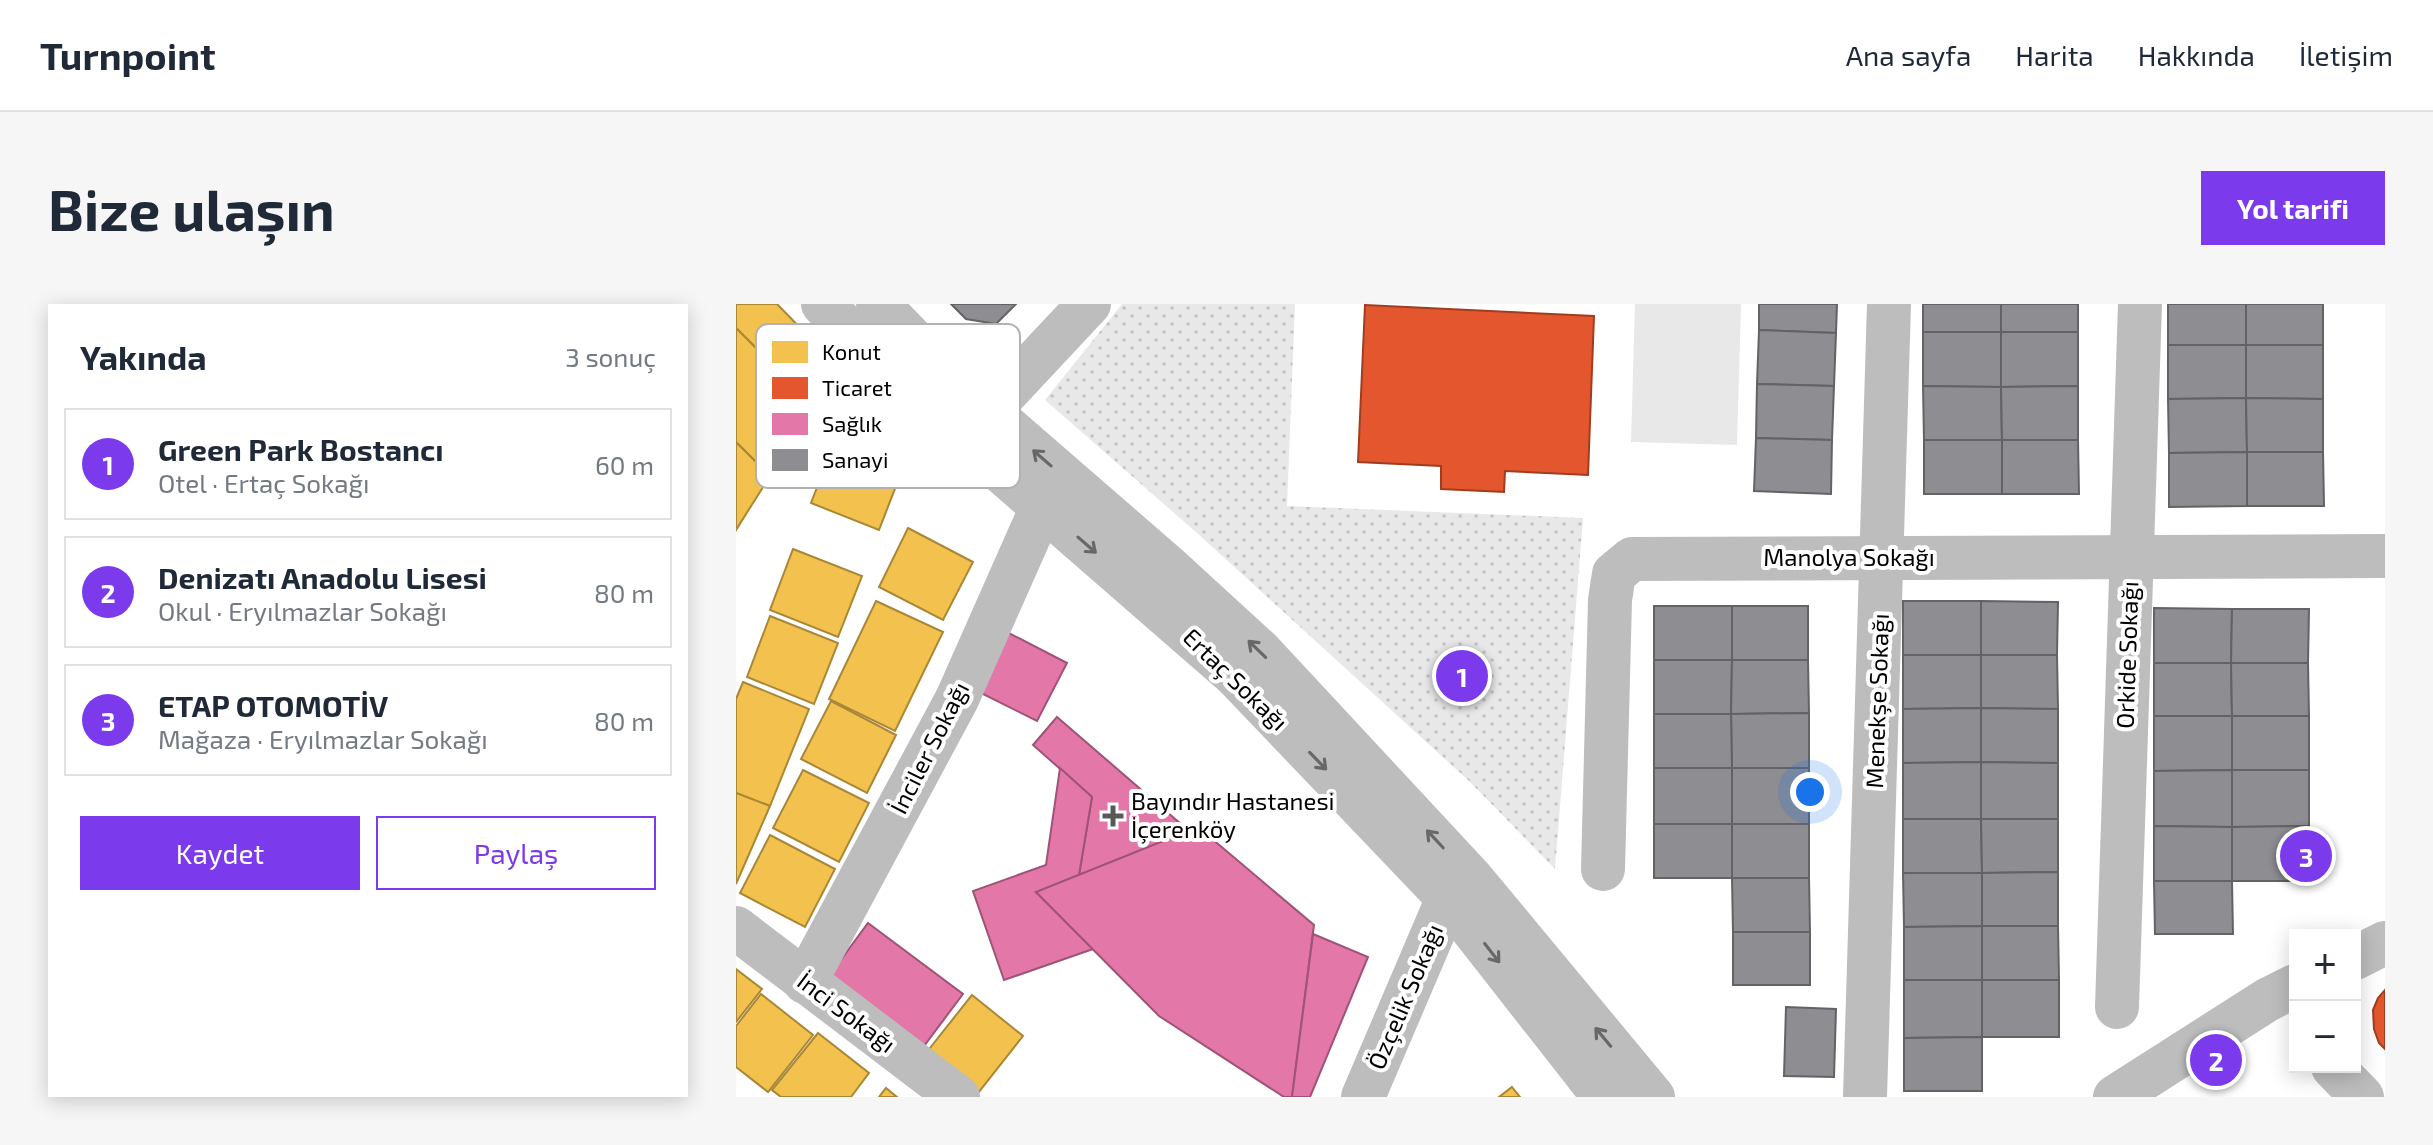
<!DOCTYPE html>
<html lang="tr">
<meta charset="utf-8">
<style>
:root{--surface:#fff;--page:#f6f6f7;--text:#1f2937;--muted:#747a83;--line:#e0e1e3;--accent:#7c3aed}
body{margin:0;font-family:"Exo 2",sans-serif;background:var(--page);color:var(--text)}
.controls{position:absolute;right:24px;bottom:24px;display:grid;overflow:hidden;border-radius:0px;box-shadow:0 4px 20px #0003}
.controls button{width:72px;height:72px;display:grid;place-items:center;padding:0;border:0;border-bottom:2px solid var(--line);background:var(--surface);color:var(--text);font:40px sans-serif}
.you{position:absolute;left:1074px;top:488px;width:28px;height:28px;margin:-20px;border:6px solid #fff;border-radius:50%;background:#1a73e8;box-shadow:0 0 0 12px #1a73e833}
.badge{display:grid;place-items:center;width:52px;height:52px;border-radius:50%;background:var(--accent);color:#fff;font-size:26px;font-weight:700}
.pin{position:absolute;translate:-50% -50%;border:4px solid #fff;box-shadow:0 2px 8px #0006}
.list{margin:0;padding:0;list-style:none}
h2{display:flex;justify-content:space-between;align-items:center;height:104px;margin:0;padding:0 32px;font-size:34px}
h2 small{font-size:26px;font-weight:400;color:var(--muted)}
.list li{display:grid;grid-template-columns:52px 1fr auto;gap:24px;align-items:center;box-sizing:border-box;height:112px;margin:0 16px 16px;padding:0 16px;border:2px solid var(--line);border-radius:0px}
.list b{display:block;font-size:30px;white-space:nowrap}
.list p{margin:0;font-size:26px;white-space:nowrap;color:var(--muted)}
.list em{font-size:26px;font-style:normal;color:var(--muted)}
.actions{display:flex;gap:16px;padding:24px 32px}
.actions a{flex:1;padding:18px 0;border:2px solid var(--accent);border-radius:0px;text-align:center;font-size:28px;color:var(--accent)}
.actions .main{background:var(--accent);color:#fff}
.map{position:relative;flex:none;width:1649px;height:793px;overflow:hidden;border-radius:0px}
header{display:flex;align-items:center;gap:48px;box-sizing:border-box;height:112px;padding:0 40px;background:var(--surface);border-bottom:2px solid var(--line)}
header strong{font-size:38px}
nav{display:flex;gap:44px;margin-inline-start:auto;font-size:28px}
.intro{display:flex;align-items:center;justify-content:space-between;box-sizing:border-box;height:192px;padding:0 48px}
h1{margin:0;font-size:56px}
.button{padding:20px 36px;border-radius:0px;background:var(--accent);color:#fff;font-size:28px;font-weight:700}
main{display:flex;gap:48px;padding:0 48px}
aside{flex:1;background:var(--surface);border-radius:0px;box-shadow:0 4px 20px #0003}
.map>svg:first-child{display:block}
.park{fill:#e8e8e8}
.garden{fill:url(#garden-dots)}
.homes{fill:#f2c14e;stroke:#a98737;stroke-width:2}
.shops{fill:#e4572e;stroke:#a03d20;stroke-width:2}
.health{fill:#e377a8;stroke:#9f5376;stroke-width:2}
.industry{fill:#8d8d92;stroke:#636366;stroke-width:2}
.lines{fill:none;stroke-linecap:round;stroke-linejoin:round}
.minor{stroke:#bdbdbd;stroke-width:44}
.oneway{stroke:#686868}
.poi-dot{fill:#595959;stroke:#fff;stroke-width:3}
.labels{text-anchor:middle;stroke-width:8;stroke-linejoin:round;paint-order:stroke}
.street-label{font-size:24px;fill:#000;stroke:#fff}
.poi-label{font-size:24px;fill:#000;stroke:#fff;text-anchor:start}
.key{fill:#fff;stroke:#b2b2b2;stroke-width:2}
.key-label{font-size:22px;fill:#000}
</style>
<header>
<strong>Turnpoint</strong>
<nav><a>Ana sayfa</a><a>Harita</a><a>Hakkında</a><a>İletişim</a></nav>
</header>
<div class="intro"><h1>Bize ulaşın</h1><a class="button">Yol tarifi</a></div>
<main>
<aside>
<h2>Yakında<small>3 sonuç</small></h2>
<ul class="list">
<li><span class="badge">1</span><div><b>Green Park Bostancı</b><p>Otel · Ertaç Sokağı</p></div><em>60 m</em></li>
<li><span class="badge">2</span><div><b>Denizatı Anadolu Lisesi</b><p>Okul · Eryılmazlar Sokağı</p></div><em>80 m</em></li>
<li><span class="badge">3</span><div><b>ETAP OTOMOTİV</b><p>Mağaza · Eryılmazlar Sokağı</p></div><em>80 m</em></li>
</ul>
<div class="actions"><a class="main">Kaydet</a><a>Paylaş</a></div>
</aside>
<div class="map">
<svg width="1649" height="793" viewBox="0 0 1649 793">
<defs>
<pattern id="garden-dots" width="8" height="8" patternUnits="userSpaceOnUse" patternTransform="scale(2)"><rect width="8" height="8" fill="#e8e8e8"/><path d="M2 2h.1M6 6h.1" fill="none" stroke="#c5c5c5" stroke-width="1.8" stroke-linecap="round"/></pattern>
</defs>
<rect width="100%" height="100%" fill="#fff"/>
<path class="park" d="M899,0H1005L1001,141L895,138Z"/>
<path class="garden" d="M386,0H559L551,202L847,214L819,565L732,476L461,229L309,96Z"/>
<g class="homes">
<path d="M0,0H41L82,42L51,75L0,24Z"/>
<path d="M0,24L74,98L21,159L0,138Z"/>
<path d="M99,137L167,164L143,226L75,199Z"/>
<path d="M0,138L34,172L0,226Z"/>
<path d="M172,224L237,258L207,316L143,283Z"/>
<path d="M57,245L126,272L102,333L34,306Z"/>
<path d="M140,297L207,328L159,427L93,395Z"/>
<path d="M34,312L102,339L78,400L11,373Z"/>
<path d="M7,378L73,405L34,502L0,489V395Z"/>
<path d="M95,397L160,431L131,489L65,455Z"/>
<path d="M67,466L133,499L103,558L37,524Z"/>
<path d="M0,489L34,502L0,580Z"/>
<path d="M34,531L99,565L69,623L4,589Z"/>
<path d="M0,665L26,685L0,718Z"/>
<path d="M25,690L77,731L32,788L0,763V722Z"/>
<path d="M236,691L287,732L242,789L190,749Z"/>
<path d="M82,729L133,769L115,793H45L36,786Z"/>
<path d="M776,783L784,793H763Z"/>
<path d="M150,784L161,793H143Z"/>
</g>
<g class="shops">
<path d="M629,1L858,12L852,171L769,167L768,188L705,185V162L622,158Z"/>
<path d="M1649,686V745L1643,739L1638,725L1637,706L1642,694Z"/>
</g>
<g class="health">
<path d="M265,325L331,359L301,417L235,384Z"/>
<path d="M321,413L453,527L343,571L356,493L297,441Z"/>
<path d="M324,464L356,493L343,571L300,588L357,645L268,676L237,587L310,561Z"/>
<path d="M462,523L578,621L556,793H548L423,712L300,588Z"/>
<path d="M132,619L227,690L185,746L90,676Z"/>
<path d="M577,630L632,653L574,793H556Z"/>
</g>
<g class="industry">
<path d="M215,0H280L260,20L230,15Z"/>
<path d="M1023,0H1101L1100,29L1023,26Z"/>
<rect x="1187" y="0" width="78" height="28"/>
<rect x="1265" y="0" width="77" height="28"/>
<rect x="1432" y="0" width="78" height="41"/>
<rect x="1510" y="0" width="77" height="41"/>
<path d="M1023,26L1100,29L1098,82L1021,80Z"/>
<path d="M1187,28H1265V83L1187,82Z"/>
<path d="M1265,28H1342V82L1265,83Z"/>
<path d="M1432,41H1510V94L1432,95Z"/>
<path d="M1510,41H1587V95L1510,94Z"/>
<path d="M1021,80L1098,82L1096,136L1020,134Z"/>
<path d="M1187,82L1265,83L1266,136H1188Z"/>
<path d="M1342,82V136H1266L1265,83Z"/>
<path d="M1510,94L1511,148L1433,149L1432,95Z"/>
<path d="M1510,94L1587,95V148H1511Z"/>
<path d="M1020,134L1096,136L1095,190L1018,187Z"/>
<rect x="1188" y="136" width="78" height="54"/>
<path d="M1266,136H1342L1343,190H1266Z"/>
<path d="M1511,148V202L1433,203V149Z"/>
<path d="M1511,148H1587L1588,202H1511Z"/>
<rect x="1167" y="297" width="78" height="54"/>
<path d="M1245,297L1322,298L1321,351H1245Z"/>
<rect x="918" y="302" width="78" height="54"/>
<rect x="996" y="302" width="76" height="54"/>
<path d="M1418,304L1496,305L1495,359H1418Z"/>
<path d="M1496,305H1573L1572,359H1495Z"/>
<path d="M1167,351H1245V404L1167,405Z"/>
<path d="M1245,351H1321L1322,405L1245,404Z"/>
<path d="M918,356H996L995,410H918Z"/>
<path d="M996,356H1072L1073,409L995,410Z"/>
<path d="M1418,359H1495L1496,412H1418Z"/>
<path d="M1495,359H1572L1573,412H1496Z"/>
<path d="M1245,404V458L1167,459V405Z"/>
<path d="M1245,404L1322,405V459L1245,458Z"/>
<path d="M1073,409V464H996L995,410Z"/>
<path d="M918,410H995L996,464H918Z"/>
<path d="M1418,412H1496V466L1418,467Z"/>
<rect x="1496" y="412" width="77" height="54"/>
<path d="M1245,458L1322,459V515H1245Z"/>
<path d="M1245,458V515H1167V459Z"/>
<rect x="918" y="464" width="78" height="56"/>
<rect x="996" y="464" width="77" height="56"/>
<path d="M1496,466H1573V522L1496,523Z"/>
<path d="M1496,466V523L1418,522V467Z"/>
<path d="M1167,515H1245L1246,569H1167Z"/>
<path d="M1245,515H1322V568L1246,569Z"/>
<rect x="918" y="520" width="78" height="54"/>
<rect x="996" y="520" width="77" height="54"/>
<path d="M1418,522L1496,523V577H1418Z"/>
<path d="M1573,522L1574,577H1496V523Z"/>
<path d="M1322,568V622H1246V569Z"/>
<path d="M1167,569H1246V622L1168,623Z"/>
<path d="M996,574H1073L1074,628H997Z"/>
<path d="M1418,577H1496L1497,630H1419Z"/>
<path d="M1246,622H1322L1323,676H1246Z"/>
<path d="M1246,622V676H1168V623Z"/>
<rect x="997" y="628" width="77" height="53"/>
<path d="M1168,676H1246V733L1168,734Z"/>
<rect x="1246" y="676" width="77" height="57"/>
<path d="M1050,703L1100,705L1098,773L1048,772Z"/>
<path d="M1246,733V787H1168V734Z"/>
</g>
<g class="lines">
<g class="minor">
<path d="M87,0L159,75L500,372L712,594L868,793"/>
<path d="M142,0L212,72L430,261L524,347L736,575L917,793"/>
<path d="M252,108L353,0"/>
<path d="M867,565L874,296L878,270L896,255L1649,252"/>
<path d="M0,624L222,793"/>
<path d="M1619,654L1649,639"/>
<path d="M69,678L221,395L306,203"/>
<path d="M1381,703L1404,0"/>
<path d="M1597,763L1626,793"/>
<path d="M627,793L712,594"/>
<path d="M1129,793L1153,0"/>
<path d="M1379,793L1531,696L1559,682"/>
</g>
</g>
<defs><path id="oneway-shaft" d="M-6 0H5M1.5-3L5.5 0L1.5 3" fill="none" stroke-width="1.6" stroke-linecap="round" stroke-linejoin="round" transform="scale(2)"/></defs>
<g class="oneway">
<use href="#oneway-shaft" transform="translate(306 154) rotate(-139)"/>
<use href="#oneway-shaft" transform="translate(351 241) rotate(41)"/>
<use href="#oneway-shaft" transform="translate(521 345) rotate(-136)"/>
<use href="#oneway-shaft" transform="translate(582 457) rotate(46)"/>
<use href="#oneway-shaft" transform="translate(699 535) rotate(-133)"/>
<use href="#oneway-shaft" transform="translate(756 649) rotate(52)"/>
<use href="#oneway-shaft" transform="translate(867 733) rotate(-130)"/>
</g>
<path class="poi-dot" d="M373 500h8v8h8v8h-8v8h-8v-8h-8v-8h8z"/>
<g class="labels">
<g class="street-label">
<text x="1113" y="262">Manolya Sokağı</text>
<text transform="translate(1392 351) rotate(-88)" y="8">Orkide Sokağı</text>
<text transform="translate(499 376) rotate(44)" y="8">Ertaç Sokağı</text>
<text transform="translate(1142 397) rotate(-88)" y="8">Menekşe Sokağı</text>
<text transform="translate(194 444) rotate(-63)" y="8">İnciler Sokağı</text>
<text transform="translate(670 693) rotate(-67)" y="8">Özçelik Sokağı</text>
<text transform="translate(110 709) rotate(37)" y="8">İnci Sokağı</text>
</g>
<g class="poi-label">
<text x="395" y="506">Bayındır Hastanesi<tspan x="395" dy="28">İçerenköy</tspan></text>
</g>
</g>
<rect x="20" y="20" width="264" height="164" rx="12" class="key"/>
<rect x="36" y="37" width="36" height="22" fill="#f2c14e"/>
<rect x="36" y="73" width="36" height="22" fill="#e4572e"/>
<rect x="36" y="109" width="36" height="22" fill="#e377a8"/>
<rect x="36" y="145" width="36" height="22" fill="#8d8d92"/>
<g class="key-label">
<text x="86" y="56">Konut</text>
<text x="86" y="92">Ticaret</text>
<text x="86" y="128">Sağlık</text>
<text x="86" y="164">Sanayi</text>
</g>
</svg>
<div class="controls">
<button>+</button>
<button>−</button>
</div>
<div class="you"></div>
<div class="pin badge" style="left:726px;top:372px">1</div>
<div class="pin badge" style="left:1480px;top:756px">2</div>
<div class="pin badge" style="left:1570px;top:552px">3</div>
</div>
</main>
